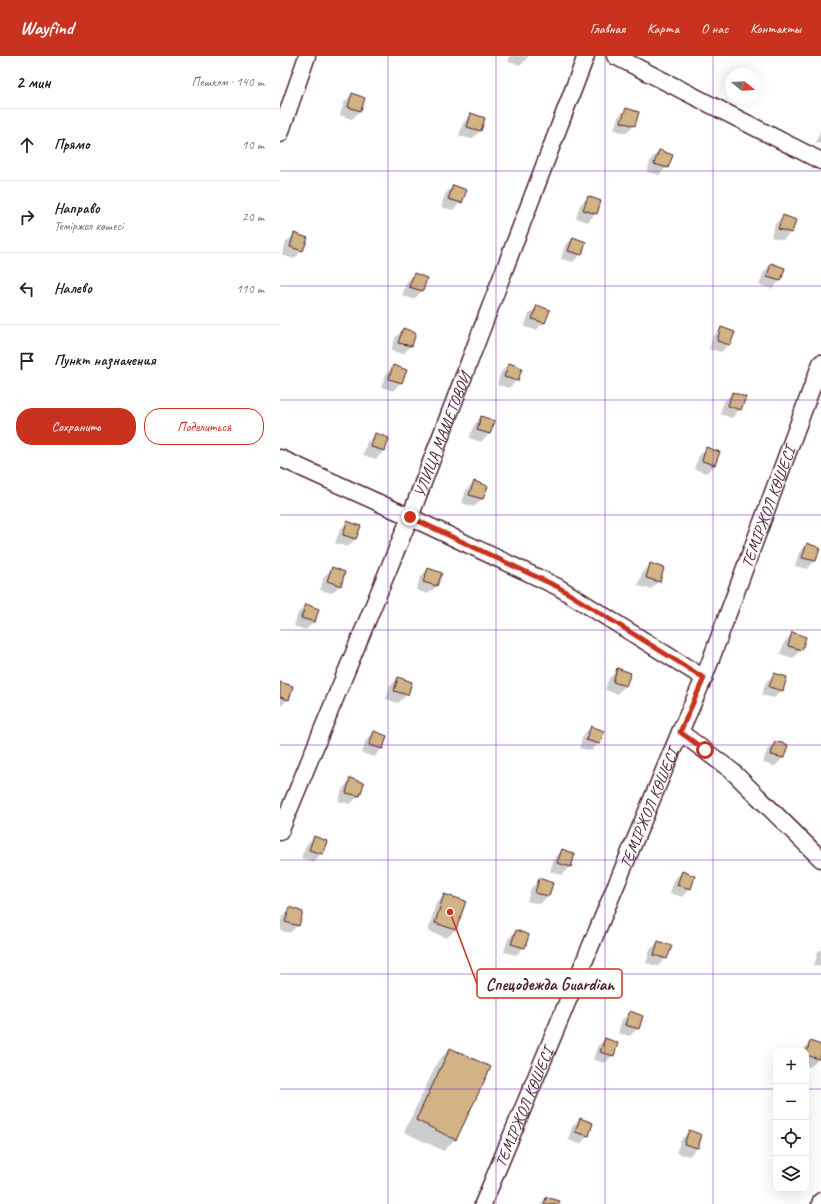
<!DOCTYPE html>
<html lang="ru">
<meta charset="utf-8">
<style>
:root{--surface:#fff;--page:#f2f2f2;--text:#222;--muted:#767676;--line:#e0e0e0;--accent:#c8321e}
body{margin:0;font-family:Caveat,sans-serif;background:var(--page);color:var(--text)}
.controls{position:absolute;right:12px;bottom:12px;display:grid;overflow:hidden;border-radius:8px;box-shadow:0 4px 16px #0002}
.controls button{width:36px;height:36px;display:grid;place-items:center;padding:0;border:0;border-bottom:1px solid var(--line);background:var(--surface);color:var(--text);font:20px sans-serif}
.compass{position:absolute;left:445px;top:12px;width:36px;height:36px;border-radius:50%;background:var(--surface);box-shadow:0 4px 16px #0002;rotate:108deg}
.stop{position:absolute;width:12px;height:12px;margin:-9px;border:3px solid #c8321e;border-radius:50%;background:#fff}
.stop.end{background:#c8321e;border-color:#fff;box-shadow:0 1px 4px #0008}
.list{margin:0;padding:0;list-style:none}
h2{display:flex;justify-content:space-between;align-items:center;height:52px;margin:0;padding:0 16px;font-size:17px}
h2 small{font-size:13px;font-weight:400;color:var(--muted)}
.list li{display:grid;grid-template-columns:26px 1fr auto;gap:12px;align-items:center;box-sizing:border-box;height:72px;padding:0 16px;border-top:1px solid var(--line)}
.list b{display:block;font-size:15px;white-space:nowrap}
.list p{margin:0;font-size:13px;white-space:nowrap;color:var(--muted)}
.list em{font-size:13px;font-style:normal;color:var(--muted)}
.actions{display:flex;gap:8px;padding:12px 16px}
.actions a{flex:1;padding:9px 0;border:1px solid var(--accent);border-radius:16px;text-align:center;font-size:14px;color:var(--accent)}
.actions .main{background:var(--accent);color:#fff}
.icon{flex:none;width:22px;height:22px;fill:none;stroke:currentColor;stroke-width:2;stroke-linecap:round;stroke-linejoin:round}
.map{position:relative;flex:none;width:541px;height:1148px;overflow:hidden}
header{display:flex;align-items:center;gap:24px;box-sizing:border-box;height:56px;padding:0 20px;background:var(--accent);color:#fff}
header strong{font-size:19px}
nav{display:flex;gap:22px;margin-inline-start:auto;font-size:14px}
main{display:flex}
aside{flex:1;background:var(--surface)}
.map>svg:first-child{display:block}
.shadow{fill:#0003}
.building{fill:#d1b385;stroke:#4a1f2b}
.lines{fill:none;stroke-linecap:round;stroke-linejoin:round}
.minor-casing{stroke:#4a1f2b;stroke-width:19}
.minor{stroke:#fff;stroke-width:16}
.route{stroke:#c8321e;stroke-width:5}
.grid{fill:none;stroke:#7b2cbf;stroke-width:1;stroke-opacity:0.55}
.labels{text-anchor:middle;stroke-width:4;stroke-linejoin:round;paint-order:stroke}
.street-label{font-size:16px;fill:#4a1f2b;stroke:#fff}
.leader{fill:none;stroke:#c8321e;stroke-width:1.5}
.callout-dot{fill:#c8321e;stroke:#fff;stroke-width:1.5}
.callout{fill:#fff;stroke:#c8321e;stroke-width:1.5}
.callout-label{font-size:17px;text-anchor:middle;font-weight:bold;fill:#4a1f2b}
</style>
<header>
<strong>Wayfind</strong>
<nav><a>Главная</a><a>Карта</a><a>О нас</a><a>Контакты</a></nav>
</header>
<main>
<aside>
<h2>2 мин<small>Пешком · 140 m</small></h2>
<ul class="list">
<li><svg class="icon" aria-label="ahead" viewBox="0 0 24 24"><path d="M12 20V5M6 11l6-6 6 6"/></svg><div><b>Прямо</b></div><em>10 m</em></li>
<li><svg class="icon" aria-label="right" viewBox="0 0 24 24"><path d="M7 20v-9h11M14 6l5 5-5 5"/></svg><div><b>Направо</b><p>Теміржол көшесі</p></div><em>20 m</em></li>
<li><svg class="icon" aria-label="left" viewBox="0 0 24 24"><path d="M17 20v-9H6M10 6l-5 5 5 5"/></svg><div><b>Налево</b></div><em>110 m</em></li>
<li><svg class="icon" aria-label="arrive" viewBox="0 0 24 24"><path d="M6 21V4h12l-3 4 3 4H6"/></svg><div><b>Пункт назначения</b></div></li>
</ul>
<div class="actions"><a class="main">Сохранить</a><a>Поделиться</a></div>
</aside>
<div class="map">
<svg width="541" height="1148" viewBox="0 0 541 1148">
<rect width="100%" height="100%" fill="#fff"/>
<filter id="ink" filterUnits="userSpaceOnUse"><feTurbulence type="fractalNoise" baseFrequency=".025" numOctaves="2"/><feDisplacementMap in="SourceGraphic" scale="8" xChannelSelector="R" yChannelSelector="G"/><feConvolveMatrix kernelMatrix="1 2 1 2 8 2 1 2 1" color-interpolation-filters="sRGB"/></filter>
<g filter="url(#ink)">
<g class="shadow">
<path d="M230,0H249L241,9L228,6Z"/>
<path d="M72,38L80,55L72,63L60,59L64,47Z"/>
<path d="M346,53L354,69L346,77L334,74L338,61Z"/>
<path d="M192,58L204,63L200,75L192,83L179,80L183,67Z"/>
<path d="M541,72V88L536,86Z"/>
<path d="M379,95L387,111L379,119L367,116L371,103Z"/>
<path d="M173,130L181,146L173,154L161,151L165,138Z"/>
<path d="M308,141L316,157L308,166L296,162L300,149Z"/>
<path d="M503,160L511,176L503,184L491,181L495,168Z"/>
<path d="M15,178L22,194L14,203L2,199L6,186Z"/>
<path d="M293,182L301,198L293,206L281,203L285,190Z"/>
<path d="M492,208L500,225L492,233L479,229L484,216Z"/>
<path d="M134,218L146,223L142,235L134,243L122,240L126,227Z"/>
<path d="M257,250L265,266L256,274L244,271L249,258Z"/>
<path d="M442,272L449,288L441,296L429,293L433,280Z"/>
<path d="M123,274L135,278L131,290L123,298L111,295L115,282Z"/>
<path d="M229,308L237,324L229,332L217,329L221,316Z"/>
<path d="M114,310L121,326L113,335L101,331L106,318Z"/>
<path d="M453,337L460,353L452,362L440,358L444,345Z"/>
<path d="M202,361L210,377L201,386L189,382L194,369Z"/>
<path d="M96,378L108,383L104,395L96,403L83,399L87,386Z"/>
<path d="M427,392L435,409L426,417L414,413L419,400Z"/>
<path d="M194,426L202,443L194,451L182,447L186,434Z"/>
<path d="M68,466L76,483L67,491L55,487L60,474Z"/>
<path d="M527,489L539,493L535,505L527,513L515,510L519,497Z"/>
<path d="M371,509L379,525L371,533L358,530L362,517Z"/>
<path d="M52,512L60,529L52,537L40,534L44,521Z"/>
<path d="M148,513L157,530L148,538L136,534L140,522Z"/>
<path d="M26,549L34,566L26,574L14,570L18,557Z"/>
<path d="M513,577L521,594L513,602L500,598L505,585Z"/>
<path d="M338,614L345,630L337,638L325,634L329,622Z"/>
<path d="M494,618L502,634L494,642L482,639L486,626Z"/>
<path d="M118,622L131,627L127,639L118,647L106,643L110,630Z"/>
<path d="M0,627L8,643L0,651Z"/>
<path d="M311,671L319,687L311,695L299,692L303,679Z"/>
<path d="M94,676L102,693L94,701L82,697L86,684Z"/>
<path d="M495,686L507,690L503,702L495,710L483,707L487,694Z"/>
<path d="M71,724L83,728L79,740L70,748L58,745L63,732Z"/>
<path d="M34,781L42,797L34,806L21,802L26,789Z"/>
<path d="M282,794L290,811L282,819L270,815L274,803Z"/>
<path d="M402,816L410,832L402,841L390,837L394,824Z"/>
<path d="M260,824L272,828L268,840L260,848L247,845L251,832Z"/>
<path d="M165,839L185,846L175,874L167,882L148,875L156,847Z"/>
<path d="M10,853L18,869L10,877L0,874V867L2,861Z"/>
<path d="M236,875L244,891L236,899L224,896L228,883Z"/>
<path d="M378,886L386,902L378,910L366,907L370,894Z"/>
<path d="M541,893V911L534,909L538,896Z"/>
<path d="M350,956L358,972L350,980L338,977L342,964Z"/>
<path d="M325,983L333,999L325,1007L313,1004L317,991Z"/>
<path d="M530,986L541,990V995L539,1003L530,1011L526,1009V995H522Z"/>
<path d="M170,993L175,1083L164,1095L124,1076L158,1005Z"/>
<path d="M300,1063L308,1080L300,1088L288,1084L292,1071Z"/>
<path d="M409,1075L421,1080L417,1092L409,1100L396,1097L401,1084Z"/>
<path d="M267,1142L278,1148H260Z"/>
</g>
<g class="building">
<path d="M72,37L85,42L81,55L68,51Z"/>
<path d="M346,52L359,56L355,70L341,66Z"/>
<path d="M191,57L205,62L201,75L187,71Z"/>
<path d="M379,94L393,99L388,112L374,108Z"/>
<path d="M173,129L187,134L182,147L168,143Z"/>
<path d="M308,140L321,145L317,158L303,154Z"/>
<path d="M503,159L516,164L512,177L498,173Z"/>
<path d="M14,177L28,182L23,195L10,191Z"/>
<path d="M293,181L306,186L302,199L288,195Z"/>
<path d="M491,207L505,212L501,225L487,221Z"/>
<path d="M134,217L147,222L143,235L129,231Z"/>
<path d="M257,249L270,254L265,267L252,263Z"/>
<path d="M441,271L455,276L450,289L437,285Z"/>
<path d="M123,272L136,277L132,290L118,287Z"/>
<path d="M229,307L242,312L238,325L224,321Z"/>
<path d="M113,309L127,314L122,327L109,323Z"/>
<path d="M452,336L466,341L461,354L448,350Z"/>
<path d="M201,360L215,365L210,378L197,374Z"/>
<path d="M95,377L109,382L105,395L91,391Z"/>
<path d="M426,391L440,396L435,409L422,405Z"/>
<path d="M194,425L208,430L203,443L189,439Z"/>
<path d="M67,465L81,470L76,483L63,479Z"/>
<path d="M527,487L540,492L536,505L522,502Z"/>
<path d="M370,507L384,512L380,526L366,522Z"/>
<path d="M52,511L65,516L61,530L47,525Z"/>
<path d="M148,512L162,517L157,530L143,526Z"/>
<path d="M26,548L39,553L35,566L21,562Z"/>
<path d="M512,576L526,581L522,594L508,590Z"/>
<path d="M337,612L351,617L346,630L333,626Z"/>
<path d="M494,617L507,621L503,635L489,631Z"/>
<path d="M118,621L132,626L128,639L114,635Z"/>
<path d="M0,626L13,630L9,644L0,641Z"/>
<path d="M311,670L324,675L320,688L306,684Z"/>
<path d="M94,675L107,680L103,693L89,689Z"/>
<path d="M495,685L508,689L504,702L491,699Z"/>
<path d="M70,722L84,727L80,740L66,737Z"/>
<path d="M34,780L47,785L43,798L29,794Z"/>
<path d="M282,793L295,798L291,811L277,807Z"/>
<path d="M402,815L415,820L411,833L397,829Z"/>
<path d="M259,822L273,827L269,840L255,837Z"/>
<path d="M164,838L186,845L176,874L155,867Z"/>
<path d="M10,851L23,856L19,870L5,866Z"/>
<path d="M236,874L249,879L245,892L231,888Z"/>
<path d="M378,885L392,890L387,903L374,899Z"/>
<path d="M350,955L363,960L359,973L345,969Z"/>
<path d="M325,982L338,987L334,1000L320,996Z"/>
<path d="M530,985L541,989V998L539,1003L526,999Z"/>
<path d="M170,992L211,1011L176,1084L136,1064Z"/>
<path d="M300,1062L313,1067L309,1080L295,1076Z"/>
<path d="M409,1074L422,1079L418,1092L404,1088Z"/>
<path d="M266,1141L280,1145L279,1148H264Z"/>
</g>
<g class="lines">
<defs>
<g id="minor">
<path d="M335,0L541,105"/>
<path d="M0,78L27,0"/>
<path d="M0,402L130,461L278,531L424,622"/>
<path d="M400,676L452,715L541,803"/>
<path id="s1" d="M0,776L130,461L306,0"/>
<path id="s2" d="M203,1148L400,676L424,622L541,307"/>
<path d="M540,1148L541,1145"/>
</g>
</defs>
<use href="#minor" class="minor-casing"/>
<use href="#minor" class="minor"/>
</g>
</g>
<g class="lines" filter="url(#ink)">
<path class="route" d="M130,461L278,531L424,622L400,676L425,694"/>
</g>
<path class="grid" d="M108,0V1148M216,0V1148M325,0V1148M433,0V1148M0,115H541M0,230H541M0,344H541M0,459H541M0,574H541M0,689H541M0,804H541M0,918H541M0,1033H496M526,1033H541"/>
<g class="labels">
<g class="street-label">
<text dy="6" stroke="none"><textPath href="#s1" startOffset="429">УЛИЦА МАМЕТОВОЙ</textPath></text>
<text dy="6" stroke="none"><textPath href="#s2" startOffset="753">ТЕМІРЖОЛ КӨШЕСІ</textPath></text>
<text dy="6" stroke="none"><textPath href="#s2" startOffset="429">ТЕМІРЖОЛ КӨШЕСІ</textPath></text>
<text dy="6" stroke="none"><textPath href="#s2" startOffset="105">ТЕМІРЖОЛ КӨШЕСІ</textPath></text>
</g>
</g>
<path class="leader" d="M170 856L197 928"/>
<circle class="callout-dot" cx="170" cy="856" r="4"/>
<rect class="callout" x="197" y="913" width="145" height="29" rx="4"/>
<g class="callout-label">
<text x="270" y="934">Спецодежда Guardian</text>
</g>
</svg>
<div class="controls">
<button>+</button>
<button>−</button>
<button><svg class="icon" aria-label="locate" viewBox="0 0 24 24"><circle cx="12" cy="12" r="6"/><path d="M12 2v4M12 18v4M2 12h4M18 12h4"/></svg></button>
<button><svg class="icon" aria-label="layers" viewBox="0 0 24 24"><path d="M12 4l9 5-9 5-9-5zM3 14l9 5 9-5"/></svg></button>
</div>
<svg class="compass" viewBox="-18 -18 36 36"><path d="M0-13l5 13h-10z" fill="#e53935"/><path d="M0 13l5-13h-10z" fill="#767676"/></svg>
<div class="stop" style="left:425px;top:694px"></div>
<div class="stop end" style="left:130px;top:461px"></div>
</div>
</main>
